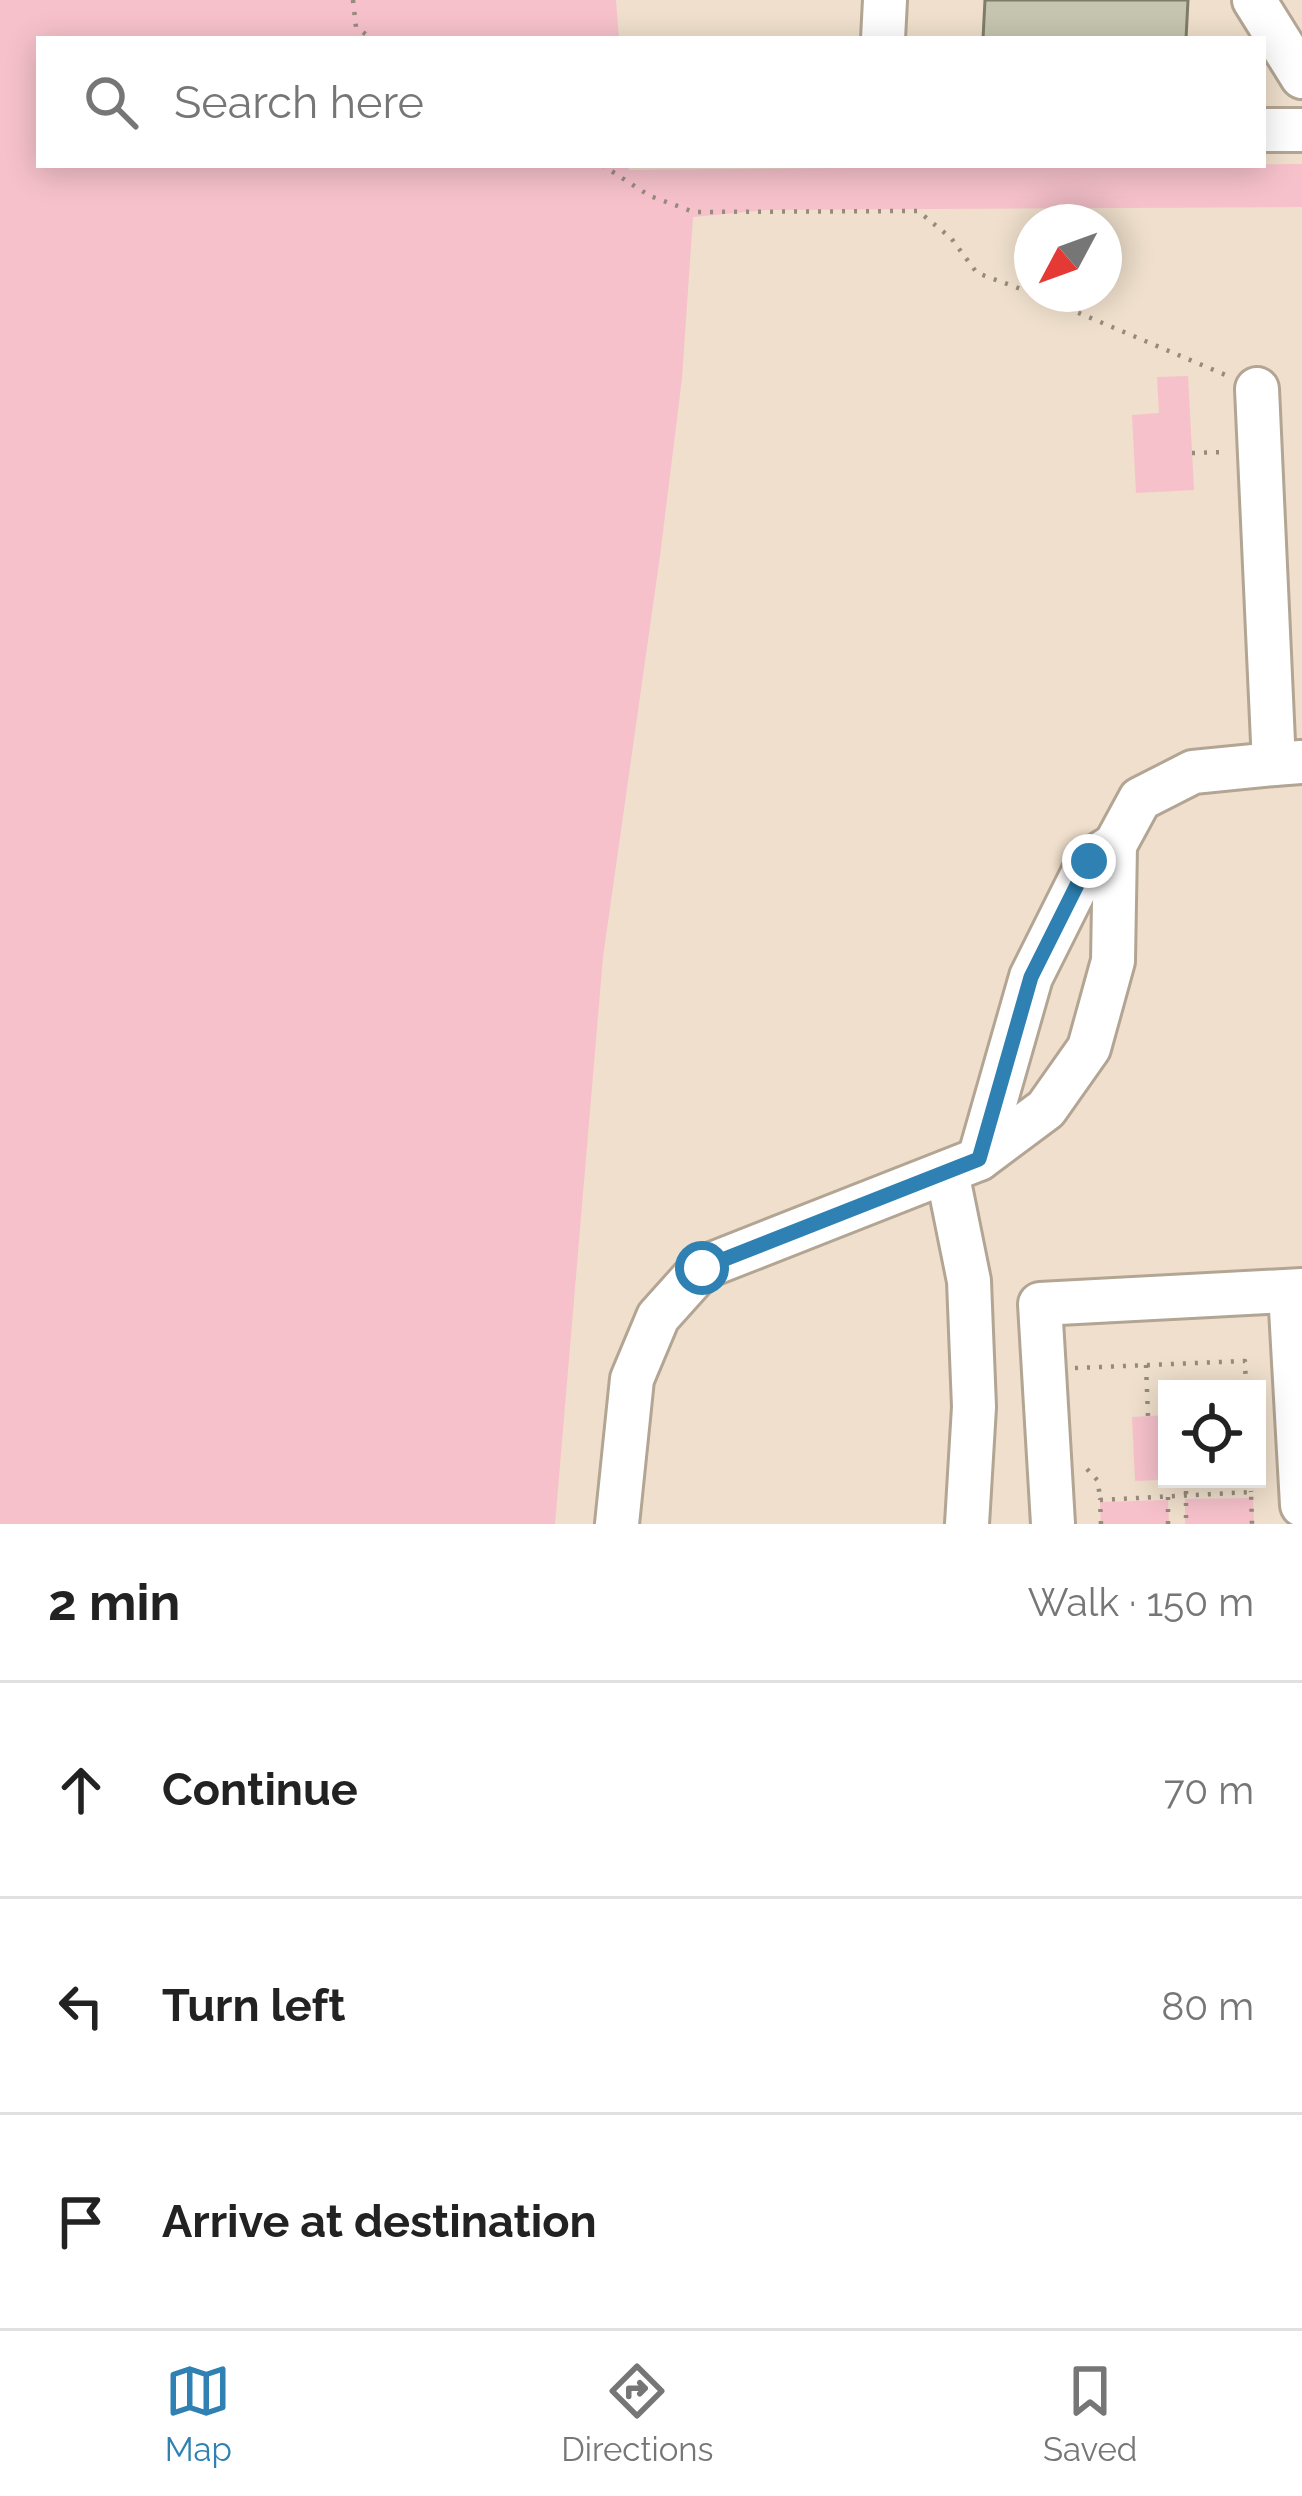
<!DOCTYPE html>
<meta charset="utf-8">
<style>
:root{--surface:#fff;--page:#f6f6f6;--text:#222;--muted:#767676;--line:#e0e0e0;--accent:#2e81b2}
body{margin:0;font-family:Raleway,sans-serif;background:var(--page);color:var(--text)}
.controls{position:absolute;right:36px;bottom:36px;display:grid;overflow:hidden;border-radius:0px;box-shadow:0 6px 30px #0003}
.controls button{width:108px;height:108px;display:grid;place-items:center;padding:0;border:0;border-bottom:3px solid var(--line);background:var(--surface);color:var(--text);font:60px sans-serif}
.compass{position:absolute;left:1014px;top:204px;width:108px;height:108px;border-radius:50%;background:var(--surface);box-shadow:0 6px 30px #0003;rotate:229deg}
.stop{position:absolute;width:36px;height:36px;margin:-27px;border:9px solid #2e81b2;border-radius:50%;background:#fff}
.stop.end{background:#2e81b2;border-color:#fff;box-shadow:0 3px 12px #0008}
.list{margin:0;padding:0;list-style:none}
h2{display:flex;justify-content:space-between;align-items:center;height:156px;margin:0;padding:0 48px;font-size:51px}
h2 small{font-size:39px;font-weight:400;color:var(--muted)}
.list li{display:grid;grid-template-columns:78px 1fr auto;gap:36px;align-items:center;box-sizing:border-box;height:216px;padding:0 48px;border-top:3px solid var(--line)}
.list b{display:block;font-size:45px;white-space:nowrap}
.list em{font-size:39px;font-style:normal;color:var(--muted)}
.icon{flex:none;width:66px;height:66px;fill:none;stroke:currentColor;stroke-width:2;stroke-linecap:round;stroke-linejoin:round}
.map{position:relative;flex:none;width:1302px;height:1524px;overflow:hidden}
.search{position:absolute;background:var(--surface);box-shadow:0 6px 30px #0003;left:36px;right:36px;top:36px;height:132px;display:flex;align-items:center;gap:30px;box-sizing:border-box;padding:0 42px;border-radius:0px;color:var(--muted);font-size:45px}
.sheet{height:804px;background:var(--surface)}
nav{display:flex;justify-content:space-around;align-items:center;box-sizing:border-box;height:168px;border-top:3px solid var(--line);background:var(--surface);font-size:33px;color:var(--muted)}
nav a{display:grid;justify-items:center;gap:6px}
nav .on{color:var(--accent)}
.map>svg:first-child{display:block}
.green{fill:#f6c1cb}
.building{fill:#c6c5af;stroke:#7d7d68;stroke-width:3}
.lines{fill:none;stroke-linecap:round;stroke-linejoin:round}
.minor-casing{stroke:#b3a593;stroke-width:48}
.path{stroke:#968a7c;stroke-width:4.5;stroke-dasharray:3 9;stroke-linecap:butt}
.minor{stroke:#fff;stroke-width:42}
.route{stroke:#2e81b2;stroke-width:15}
</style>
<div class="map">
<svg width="1302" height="1524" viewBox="0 0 1302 1524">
<rect width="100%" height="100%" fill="#efdfcc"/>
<g class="green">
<path d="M0,0H616L619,39H39V165H628L629,170L1302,164V207L766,210L693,217L682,378L660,556L603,957L555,1524H0Z"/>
<path d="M1188,376L1194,490L1136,493L1132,415L1159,413L1157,377Z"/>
<path d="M1167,1415V1479H1183L1135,1481L1132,1417Z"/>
<path d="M1253,1498L1254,1524H1185V1499Z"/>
<path d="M1168,1500L1169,1524H1101L1100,1502Z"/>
</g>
<path class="building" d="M985,0H1188L1186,39H983Z"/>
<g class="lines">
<defs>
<g id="minor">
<path d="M1254,0L1302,77"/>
<path d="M883,39L885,0"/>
<path d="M1263,130H1302"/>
<path d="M1257,389L1274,764L1301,762"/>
<path d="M979,1159L1031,977L1089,861L1115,845"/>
<path d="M947,1172L969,1281L974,1407L967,1524"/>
<path d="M1290,1291L1302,1505"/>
<path d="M617,1524L632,1379L658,1317L702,1268L979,1159L1046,1109L1089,1048L1113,961L1115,845L1140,799L1193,772L1274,764"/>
<path d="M1053,1524L1040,1304L1302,1290"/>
</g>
</defs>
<use href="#minor" class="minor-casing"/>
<g class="path">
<path d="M353,0L356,27L372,39"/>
<path d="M602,165L650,196L694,212L918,211L951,238L977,273L1032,293"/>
<path d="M1034,294L1228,376"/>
<path d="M1192,453L1224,452"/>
<path d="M1146,1365L1148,1416"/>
<path d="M1075,1368L1245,1361L1246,1389"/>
<path d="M1087,1469L1098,1481L1100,1500"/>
<path d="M1186,1479V1524"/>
<path d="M1250,1479L1251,1492"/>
<path d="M1168,1497V1524"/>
<path d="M1101,1524L1100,1500L1251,1492L1252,1524"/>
</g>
<use href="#minor" class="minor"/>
</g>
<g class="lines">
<path class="route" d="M702,1268L979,1159L1031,977L1089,861"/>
</g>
</svg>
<div class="controls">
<button><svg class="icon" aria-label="locate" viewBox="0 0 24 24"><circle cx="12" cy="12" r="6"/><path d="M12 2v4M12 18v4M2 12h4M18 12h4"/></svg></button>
</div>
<svg class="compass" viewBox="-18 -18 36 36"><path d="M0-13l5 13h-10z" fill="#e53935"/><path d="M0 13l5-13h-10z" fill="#767676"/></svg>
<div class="stop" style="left:702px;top:1268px"></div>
<div class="stop end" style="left:1089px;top:861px"></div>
<div class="search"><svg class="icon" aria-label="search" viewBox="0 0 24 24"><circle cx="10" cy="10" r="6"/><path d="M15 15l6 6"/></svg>Search here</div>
</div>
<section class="sheet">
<h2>2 min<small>Walk · 150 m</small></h2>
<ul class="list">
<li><svg class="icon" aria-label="ahead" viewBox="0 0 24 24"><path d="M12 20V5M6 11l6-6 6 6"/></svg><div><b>Continue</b></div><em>70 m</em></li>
<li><svg class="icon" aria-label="left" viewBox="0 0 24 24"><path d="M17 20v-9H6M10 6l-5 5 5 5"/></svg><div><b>Turn left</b></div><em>80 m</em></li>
<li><svg class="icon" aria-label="arrive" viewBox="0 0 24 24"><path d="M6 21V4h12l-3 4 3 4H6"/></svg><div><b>Arrive at destination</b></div></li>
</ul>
</section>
<nav>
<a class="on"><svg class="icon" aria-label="map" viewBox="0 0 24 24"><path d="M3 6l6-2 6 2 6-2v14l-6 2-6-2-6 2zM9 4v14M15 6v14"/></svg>Map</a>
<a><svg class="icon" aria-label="directions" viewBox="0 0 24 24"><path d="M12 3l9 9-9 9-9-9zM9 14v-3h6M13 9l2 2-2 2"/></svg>Directions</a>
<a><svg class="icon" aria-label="saved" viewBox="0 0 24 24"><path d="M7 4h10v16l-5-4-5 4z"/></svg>Saved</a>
</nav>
